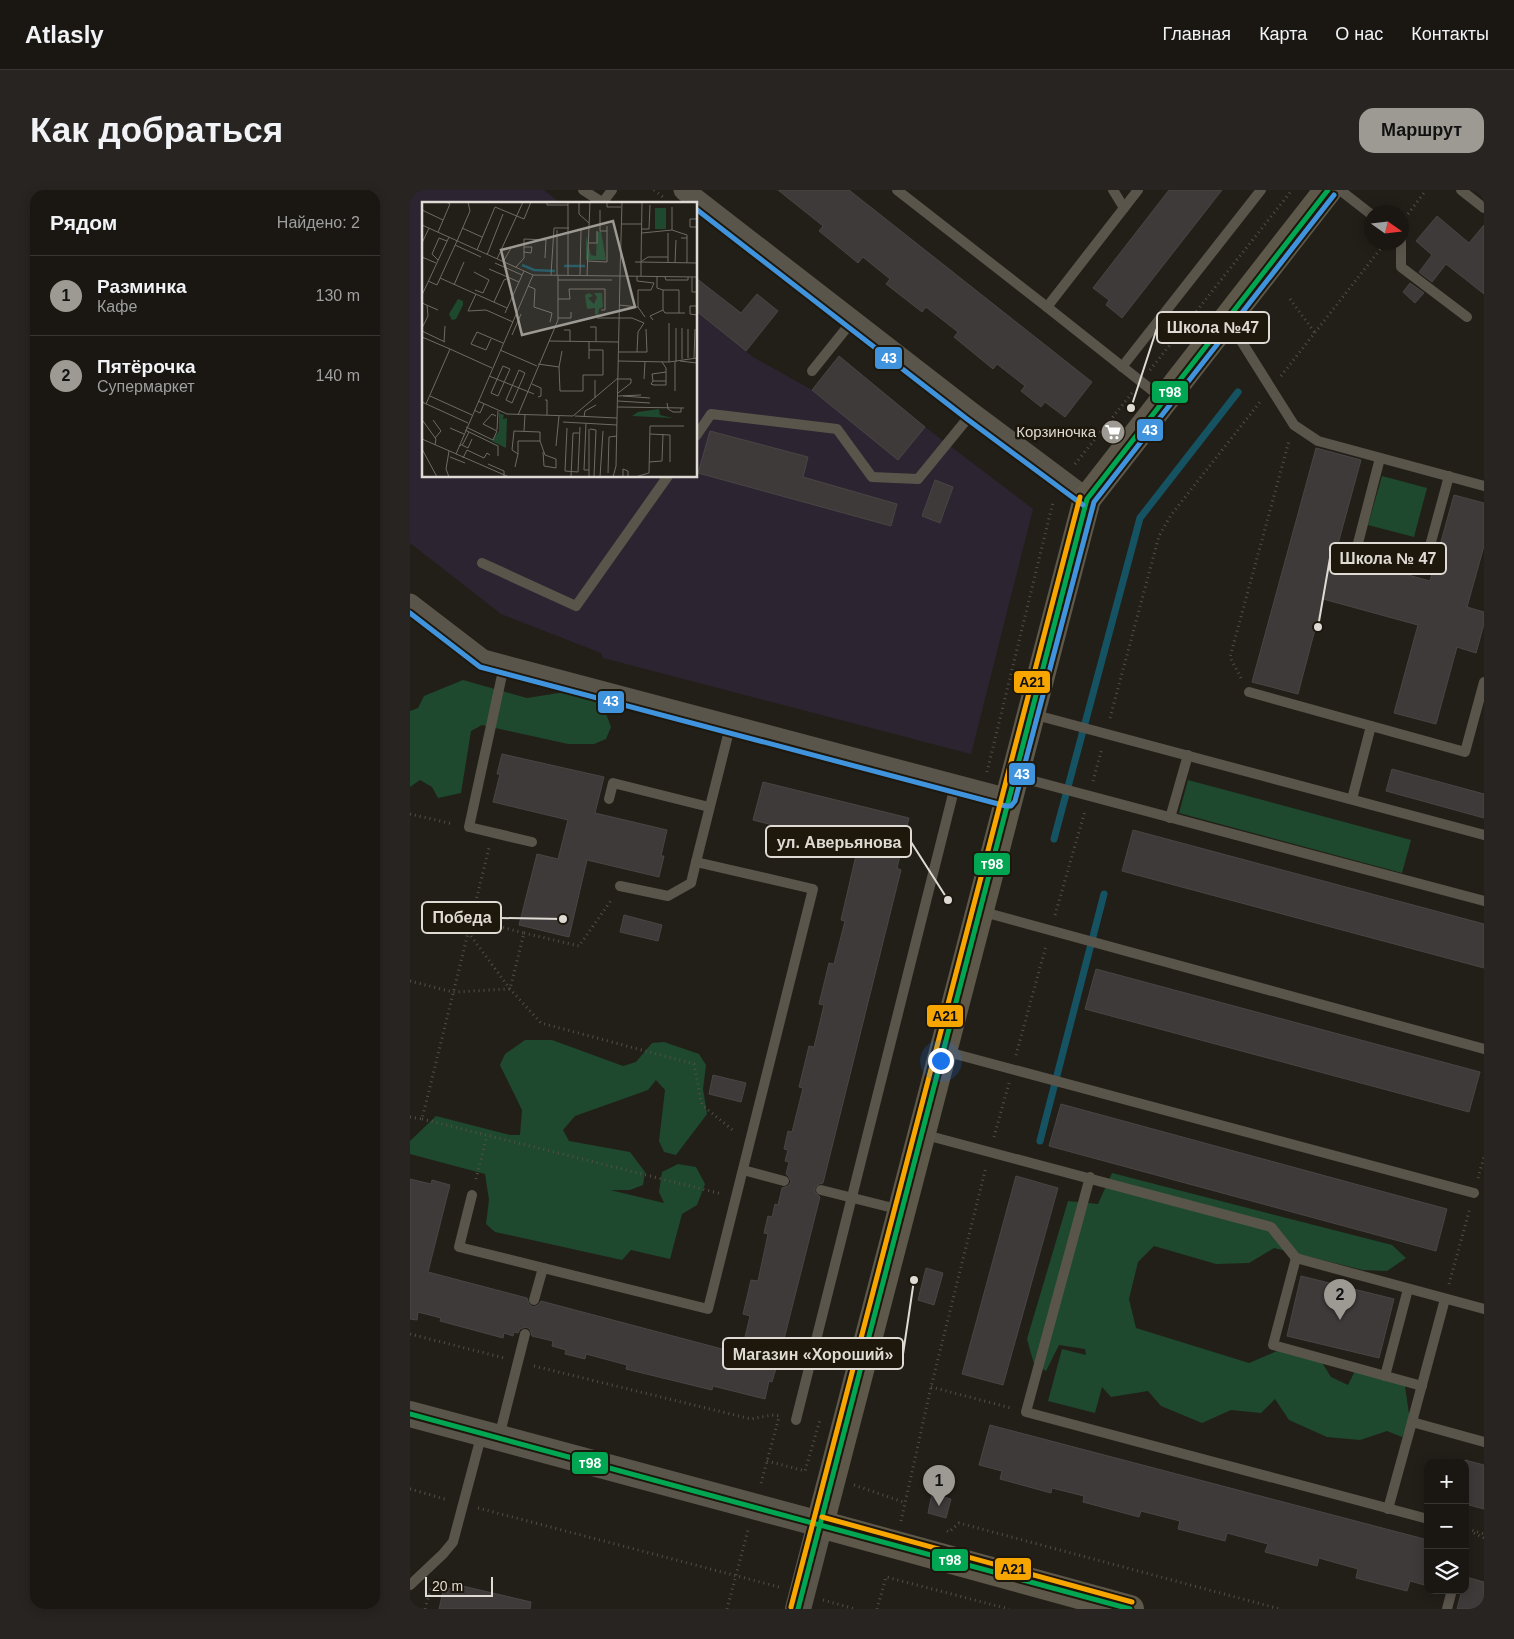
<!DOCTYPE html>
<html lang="ru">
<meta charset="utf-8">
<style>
:root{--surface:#1a1713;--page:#272421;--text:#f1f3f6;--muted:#9f9fa0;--line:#383633;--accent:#9d9993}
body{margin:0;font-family:Arial,sans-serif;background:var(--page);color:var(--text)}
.controls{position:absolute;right:15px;bottom:15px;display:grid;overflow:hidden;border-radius:10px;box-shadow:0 2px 12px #0003}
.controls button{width:45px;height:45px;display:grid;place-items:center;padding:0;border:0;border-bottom:1px solid var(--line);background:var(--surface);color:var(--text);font:25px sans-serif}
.compass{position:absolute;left:954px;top:15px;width:45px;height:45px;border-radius:50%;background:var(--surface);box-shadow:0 2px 12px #0003;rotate:104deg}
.scale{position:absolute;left:15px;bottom:12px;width:68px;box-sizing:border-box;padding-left:5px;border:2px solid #dfdbd4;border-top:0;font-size:14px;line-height:18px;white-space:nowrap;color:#dfdbd4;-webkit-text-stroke:4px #1d170c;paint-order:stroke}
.you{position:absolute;left:530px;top:870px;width:18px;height:18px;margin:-12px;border:4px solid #fff;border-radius:50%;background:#1a73e8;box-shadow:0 0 0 8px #1a73e833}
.badge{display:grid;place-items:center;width:32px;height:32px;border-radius:50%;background:var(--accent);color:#111;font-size:16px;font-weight:700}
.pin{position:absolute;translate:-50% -41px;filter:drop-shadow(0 1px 2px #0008)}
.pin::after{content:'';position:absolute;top:26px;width:18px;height:15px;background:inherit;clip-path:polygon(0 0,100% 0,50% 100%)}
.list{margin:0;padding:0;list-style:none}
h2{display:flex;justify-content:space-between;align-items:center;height:65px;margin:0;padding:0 20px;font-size:21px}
h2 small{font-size:16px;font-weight:400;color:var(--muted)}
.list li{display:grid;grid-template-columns:32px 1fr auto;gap:15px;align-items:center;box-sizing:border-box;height:80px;padding:0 20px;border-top:1px solid var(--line)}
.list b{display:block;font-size:19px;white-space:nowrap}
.list p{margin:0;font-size:16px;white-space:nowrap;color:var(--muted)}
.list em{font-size:16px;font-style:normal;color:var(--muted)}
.icon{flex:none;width:28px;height:28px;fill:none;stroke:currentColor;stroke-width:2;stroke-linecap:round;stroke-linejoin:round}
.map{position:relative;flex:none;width:1074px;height:1419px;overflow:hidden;border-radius:15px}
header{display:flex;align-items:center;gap:30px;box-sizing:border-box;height:70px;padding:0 25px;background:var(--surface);border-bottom:1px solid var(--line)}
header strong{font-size:24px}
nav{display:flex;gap:28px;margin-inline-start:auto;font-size:18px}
.intro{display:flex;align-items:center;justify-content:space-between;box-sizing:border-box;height:120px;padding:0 30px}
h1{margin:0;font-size:35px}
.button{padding:12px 22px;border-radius:15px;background:var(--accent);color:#111;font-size:18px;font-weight:700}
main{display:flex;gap:30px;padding:0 30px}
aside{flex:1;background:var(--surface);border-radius:15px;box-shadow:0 2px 12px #0003}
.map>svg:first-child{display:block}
.industrial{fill:#2c2430}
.green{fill:#1e492e}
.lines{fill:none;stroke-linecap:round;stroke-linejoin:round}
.stream{stroke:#155362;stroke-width:7}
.building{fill:#3e3a39;stroke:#484645}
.path{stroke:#524f46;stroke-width:3;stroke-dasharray:1 4;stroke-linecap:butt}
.service{stroke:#5a554b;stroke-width:10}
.minor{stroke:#5a554b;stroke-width:21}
.tertiary{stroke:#5a554b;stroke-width:26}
.secondary{stroke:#5e584a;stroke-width:28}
.bus-1-casing{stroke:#1d170c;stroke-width:9}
.bus-2-casing{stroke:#1d170c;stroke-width:9}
.bus-3-casing{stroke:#1d170c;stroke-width:9}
.bus-1{stroke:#00a651;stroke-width:5}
.bus-2{stroke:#4094de;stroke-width:5}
.bus-3{stroke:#f7a600;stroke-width:5}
.labels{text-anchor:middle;stroke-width:5;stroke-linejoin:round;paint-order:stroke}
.poi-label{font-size:15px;fill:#dfdbd4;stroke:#1d170c;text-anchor:end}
.inset-river{fill:none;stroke:#155362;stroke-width:2.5}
.inset-road{fill:none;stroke:#6e6a64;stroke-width:1}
.view{fill:#9d9993;fill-opacity:0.15;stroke:#9d9993;stroke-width:2.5}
.inset-edge{fill:none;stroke:#dfdbd4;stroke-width:2.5}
.leader{fill:none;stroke:#dfdbd4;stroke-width:2}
.callout-dot{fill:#dfdbd4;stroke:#1d170c;stroke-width:2}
.callout{fill:#1d170c;stroke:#dfdbd4;stroke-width:2}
.callout-label{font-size:16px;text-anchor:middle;font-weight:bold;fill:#dfdbd4}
.line-badge{stroke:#1d170c;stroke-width:2}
.badge-label{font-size:14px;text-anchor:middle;font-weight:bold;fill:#fff}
.pale-badge-label{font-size:14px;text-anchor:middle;font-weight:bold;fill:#111}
</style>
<header>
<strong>Atlasly</strong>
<nav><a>Главная</a><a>Карта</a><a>О нас</a><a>Контакты</a></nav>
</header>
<div class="intro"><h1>Как добраться</h1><a class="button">Маршрут</a></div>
<main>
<aside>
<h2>Рядом<small>Найдено: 2</small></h2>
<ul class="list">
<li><span class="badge">1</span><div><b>Разминка</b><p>Кафе</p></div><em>130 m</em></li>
<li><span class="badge">2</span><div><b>Пятёрочка</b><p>Супермаркет</p></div><em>140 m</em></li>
</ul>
</aside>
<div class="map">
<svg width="1074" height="1419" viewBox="0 0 1074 1419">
<rect width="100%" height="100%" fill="#221f19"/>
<path class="industrial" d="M0,0H134L151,14H14V286H286V122L343,167L402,200L429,166L515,237L623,319L561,564L193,468L191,463L91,424L0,353Z"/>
<g class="green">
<path d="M972,286L1017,298L1004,347L958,335Z"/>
<path d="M53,490L117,508L168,500L192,513L201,537L196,549L184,554H158L72,535L61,541L51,603L28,608L22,597L10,590L0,597V521L8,518L14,506Z"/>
<path d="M778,590L1001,650L992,683L769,623Z"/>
<path d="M115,850H142L213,876L226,872L242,853L254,852L289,864L296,875L293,899L297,924L266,965L254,962L249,951L255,900L246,890L238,900L165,926L153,940L159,951L220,962L235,982L233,995L220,1000H200L254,1013L249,1002L252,982L268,974L286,977L295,994L287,1015L272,1024L260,1069L221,1060L212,1070L85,1042L76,1034L79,1010L75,984L0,964V951L26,926L100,945H110L112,920L90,875L95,864Z"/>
<path d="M702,983L982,1055L996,1068L977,1081L953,1080L864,1058L839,1073L806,1074L744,1056L728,1072L719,1109L726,1138L839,1173L879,1156L906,1163L921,1187L938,1195L948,1175L995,1196L1000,1231L992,1247L977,1241L950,1250L917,1247L879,1230L865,1209L851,1223L821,1220L792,1233L751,1216L738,1201L701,1207L692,1197L685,1223L638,1211L652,1159L676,1165L675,1159L649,1155L636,1181L624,1174L617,1149L658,1011L688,1014Z"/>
</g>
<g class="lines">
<g class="stream">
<path d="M644,649L730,328L828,202"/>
<path d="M630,951L694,704"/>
</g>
</g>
<g class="building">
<path d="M368,0H439L682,192L655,227L635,212L631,217L611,201L615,196L587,174L583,179L544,147L548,142L516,117L512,122L476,94L480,89L453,67L448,73L409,41L413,36Z"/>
<path d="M759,0H812L712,128L696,115L699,110L683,98Z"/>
<path d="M1027,26L1059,53L1074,35V104L1036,74L1022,92L1009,82L1022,65L1006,51Z"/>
<path d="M286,88L331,123L347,104L368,121L336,161L286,121Z"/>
<path d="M1000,93L1014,103L1005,113L993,102Z"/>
<path d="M429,166L515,237L488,270L402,200Z"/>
<path d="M300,241L398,267L393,287L487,314L481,336L288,283Z"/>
<path d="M906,258L951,270L925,365L1020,391L1044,305L1074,313V356L1057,417L1074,422V434L1066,463L1047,457L1026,534L984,523L1008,435L913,409L888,504L842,492Z"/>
<path d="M525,290L543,297L530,333L512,326Z"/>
<path d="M92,564L194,587L185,623L257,640L251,666H254L249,687L177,670L159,747L109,735L127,664L148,669L158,630L83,612L90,584H87Z"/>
<path d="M982,579L1074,604V628L976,601Z"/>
<path d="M353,592L499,628L487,678L491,680L413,993L409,994L405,998V1002L410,1007L371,1161L362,1192L359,1191L355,1209L303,1196L302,1200L216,1179L217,1175L176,1164L175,1169L155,1164L156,1160L142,1156L143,1151L122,1146L120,1139L116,1137L110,1139L108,1143L104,1142L103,1146L94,1143L93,1148L30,1131L31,1128L8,1122L7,1130L0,1129V989L21,994L22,990L40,995L18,1082L117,1108L119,1114L123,1117L128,1115L131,1111L331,1164L340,1126L333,1124L341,1090L348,1091L358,1044L354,1043L358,1026L362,1027L365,1014L368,1015L372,998L378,996L381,992L379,987L376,984L379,972L375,971L378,960L374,959L378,941L382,942L393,898L389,897L399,856L404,857L414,815L409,814L419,773L424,774L435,731L431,730L447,661L385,646L386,641L343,630Z"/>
<path d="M723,640L1074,734V778L712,681Z"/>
<path d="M214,725L252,735L248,751L210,742Z"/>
<path d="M686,779L1070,882L1059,922L675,819Z"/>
<path d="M303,885L336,893L331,912L299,904Z"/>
<path d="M651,914L1037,1019L1026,1061L639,956Z"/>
<path d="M606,986L648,998L593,1195L552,1184Z"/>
<path d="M516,1078L533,1083L524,1115L508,1110Z"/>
<path d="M891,1086L984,1109L969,1168L877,1146Z"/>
<path d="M580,1235L1018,1350V1396L1000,1391L997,1401L946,1388L948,1379L909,1368L907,1376L855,1362L858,1354L817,1343L815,1351L768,1339L770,1331L731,1321L729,1327L673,1312L674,1306L642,1298L641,1303L590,1289L592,1281L569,1275Z"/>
<path d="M1055,1270L1074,1275V1319L1055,1314Z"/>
<path d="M522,1304L541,1309L536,1328L518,1323Z"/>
<path d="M1056,1387L1074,1392V1419H1047L1052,1400H1055Z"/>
<path d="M44,1394L121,1412L120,1419H29L34,1397L43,1399Z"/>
</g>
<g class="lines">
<g class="path">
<path d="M244,0L253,7"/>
<path d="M992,32L1016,0"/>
<path d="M880,109L905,143"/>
<path d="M740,180L882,0"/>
<path d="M871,186L975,53"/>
<path d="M665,274L722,203"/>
<path d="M831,488L820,467L879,251"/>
<path d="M700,528L749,346L761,325L850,212"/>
<path d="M577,582L643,312"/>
<path d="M683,591L692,558"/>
<path d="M0,624L43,634"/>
<path d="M645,725L675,621"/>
<path d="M58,742L100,799L131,833L284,874L292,915L325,942"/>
<path d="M114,743L169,756L202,709"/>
<path d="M0,791L43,802L100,799L114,743L61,729"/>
<path d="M606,865L636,756"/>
<path d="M0,927L12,929L79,658"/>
<path d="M12,929L312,1004"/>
<path d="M584,947L599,893"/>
<path d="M1068,988L1074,967"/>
<path d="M66,989L77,946"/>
<path d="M1039,1094L1060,1018"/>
<path d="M0,1144L94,1168"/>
<path d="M124,1176L341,1229L362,1225L371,1226"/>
<path d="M521,1197L601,1218"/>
<path d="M357,1271L395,1281L410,1230"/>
<path d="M351,1293L369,1227"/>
<path d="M444,1295L496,1313"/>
<path d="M0,1299L38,1310"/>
<path d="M68,1318L369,1397"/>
<path d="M491,1331L521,1197L576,977"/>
<path d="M537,1341L539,1342L549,1333L870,1419"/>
<path d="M1064,1343L1074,1348"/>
<path d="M1055,1349L1058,1339L1074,1344"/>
<path d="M413,1410L445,1419"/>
<path d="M15,1419L21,1398"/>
<path d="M317,1419L338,1340"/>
<path d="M467,1419L476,1387L599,1419"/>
</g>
<g class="service">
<path d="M173,0L195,14"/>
<path d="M487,0L637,117"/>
<path d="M703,0L714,18"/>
<path d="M728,0L637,117L753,209"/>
<path d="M930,0L962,25"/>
<path d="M1051,0L1074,18"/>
<path d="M193,12L202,0"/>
<path d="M991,52V77L1057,127"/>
<path d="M818,130L884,235L908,251L1074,296"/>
<path d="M712,177L851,0"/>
<path d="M402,181L443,130"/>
<path d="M286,246L301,224L427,239L462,287L508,289L562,223"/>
<path d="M970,268L947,357L1015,374L1039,286"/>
<path d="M72,373L166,416L258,286"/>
<path d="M94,476L59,637L122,652"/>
<path d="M839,502L1055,562L1074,492"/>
<path d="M622,524L1074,645"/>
<path d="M605,586L1074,711"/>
<path d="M199,609L203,593L299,617"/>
<path d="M942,609L961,536"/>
<path d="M760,628L778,565"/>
<path d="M210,696L258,706L281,693L286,672"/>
<path d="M570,721L1074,859"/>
<path d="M534,861L1064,1003"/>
<path d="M512,944L861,1037L886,1068L1074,1119"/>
<path d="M333,980L374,991"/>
<path d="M680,987L616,1222L1018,1329"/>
<path d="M411,1000L491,1020"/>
<path d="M62,1005L49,1057L298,1119L403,699L286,672L320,537"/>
<path d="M886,1068L863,1155L1012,1196"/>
<path d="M124,1110L133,1078"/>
<path d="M975,1186L998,1099"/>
<path d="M386,1230L545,596"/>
<path d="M1002,1232L1035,1109"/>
<path d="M89,1247L115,1144"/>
<path d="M978,1319L1002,1232L1074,1252"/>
<path d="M0,1395L33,1364L43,1352L72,1243"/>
<path d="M1037,1419L1042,1400"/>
</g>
<g class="minor">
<path d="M274,0L562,223L677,309"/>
<path d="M0,414L73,470L598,609"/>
</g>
<path class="tertiary" d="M0,1224L410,1334L388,1419"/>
<path class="secondary" d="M720,1419L410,1334L677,309L918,0"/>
<defs>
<g id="bus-1">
<path d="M0,1224L720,1419"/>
<path d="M388,1419L677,309L918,0"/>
</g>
<g id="bus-2">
<path d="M286,19L557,229L673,315"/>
<path d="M0,423L70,477L596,616H601L605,611L684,312L924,5"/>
</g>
<g id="bus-3">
<path d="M412,1327L722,1412"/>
<path d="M381,1417L670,307"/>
</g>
</defs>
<use href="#bus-1" class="bus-1-casing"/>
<use href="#bus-2" class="bus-2-casing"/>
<use href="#bus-3" class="bus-3-casing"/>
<use href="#bus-1" class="bus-1"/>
<use href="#bus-2" class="bus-2"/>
<use href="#bus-3" class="bus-3"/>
</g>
<defs>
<symbol id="supermarket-disc" viewBox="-11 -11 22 22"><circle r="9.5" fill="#9d9993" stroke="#1d170c"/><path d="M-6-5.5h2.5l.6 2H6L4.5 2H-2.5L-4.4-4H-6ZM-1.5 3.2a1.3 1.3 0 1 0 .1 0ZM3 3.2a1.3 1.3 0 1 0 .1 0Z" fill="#fff"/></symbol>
</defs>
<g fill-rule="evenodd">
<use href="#supermarket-disc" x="689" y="228" width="28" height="28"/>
</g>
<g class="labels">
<g class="poi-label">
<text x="686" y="247">Корзиночка</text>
</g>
</g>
<g transform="translate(12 12)">
<rect width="275" height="275" fill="#221f19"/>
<path d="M233,6H244V27H233ZM179,29L184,58H164V34L169,53L174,54L175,30ZM167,91L171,94L166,96L172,102L175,95L172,91H180L181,105L177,107L176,114L173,112V106L165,107L163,93ZM36,97L41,99V103L34,117L30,118L27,112ZM237,207L238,213L251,216L210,214L216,210ZM77,211L82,213L81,217L85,216L84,246L45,227L70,239L77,229Z" fill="#1e492e"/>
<path class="inset-river" d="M100,63L112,68L133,69M142,64H163"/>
<path class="inset-road" d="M125,0V3H146M146,0V73M157,0V12L167,21M185,0V5H199M250,5V28L265,33V36M0,8L21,18M178,8V29H185M275,17H268V25H275M199,22H219M0,23L111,73L198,74L200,0M40,26L60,35M220,27H227L228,3M16,30L28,2L24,0M220,31L250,28M259,36H265V61M35,39L48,9L46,0M0,41L7,26M167,41H175V29M33,43L59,55M55,48L73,5L102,17L109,0M102,50L109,51L110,45H102M65,53L81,12M0,55L14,61M75,57L101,0M16,58L10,52L17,36L25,39M165,59L185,60V24M220,59L226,55H246M81,60L89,46M213,60H219L220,0M73,61L100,73M246,61V31M253,61L254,38M94,65L102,56V37L124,38L123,56M67,67L97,80L102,69M52,70L67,78L61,91L53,88M129,73L132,26H147M135,73V28M158,74L159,28M165,74L168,0M215,74V79L232,81L229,88H216V105L223,115M219,74V60L275,61M243,75L244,78H266V75M270,75V90H275M18,76L85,106M136,78H190M6,79L15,83L35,39M32,83L42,60M106,84L113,87L112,105L130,111L128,120M241,88H257V111M54,92L46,109L64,108L91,120M0,93L27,35M136,97H148L147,87H183V108H179M72,100L82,78L87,76M0,101L16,108M197,103L216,105M275,104H268V112L275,113M241,108L243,111H263M83,111L97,80M136,116H149V110M175,116H210L222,121L216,130L215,150M231,118L228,114L241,108V88L235,86V74M168,125H174V139M0,126L6,114L5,103M142,128H148V139M0,129L23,140M90,133L99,112M0,135L28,147L4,202M69,137L64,148L49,142L55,130L81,141M127,139L197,140M167,139V157M22,140L23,124M28,147L70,166M78,148L115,164M197,150H225L224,127M266,156V127M272,156L273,127M260,157V126M196,159L247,160V121M258,159L275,161M247,160L275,156M254,160V126M116,162L137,165L138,189H161V173H181V148H167M81,164L88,167L76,194L69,191ZM137,165L140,149M97,168L103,171L90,201L84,198ZM244,170L230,172L231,179H244M67,174L112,192M222,177L223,160M173,178V196M231,179L229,182L232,183H244V166L240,160M110,182L119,186V194L116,195M253,189V160M196,191L209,181V177H196M8,194L50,213M196,194L219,193M201,194L228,196M123,198H125V213M56,199L85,212L151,214L196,176M196,199L228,201M0,200L46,221M245,201L246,207L251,210H259V206M195,205L262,206M52,208L58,211L62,202M96,213L136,118V73M153,214L195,216M162,215L163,209L174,203M11,218L19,229L13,236M1,219L14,237L13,243M141,220L195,223M164,221L162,268H167M44,225L71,238L75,229L61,222L70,212L74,214M28,226L42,232M145,226L143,269L156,270L158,225M168,227L174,228L172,275M43,228L76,244V254M75,228L76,209M102,229L103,213M228,232L248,233V260M0,237L87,275M118,239L123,253L134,257V266L122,264L121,250M40,243L46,246L50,237M37,244L41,242L47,230M134,244L137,214M0,247L15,275M27,249L24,267L27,275M34,252L111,73M28,255L43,261M41,256L45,248L62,256L65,251L68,253M227,260L240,259L241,232M66,262L82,269V274M93,265L96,252V239H118V230L92,229L90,248L96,252M186,271L187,235L195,234M119,275H141M149,275L151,231H157M167,275V227M178,275L181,229M191,275L194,264L198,74L275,75M201,275V267L206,269V275M213,275L227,271L228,224H262"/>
<path class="view" d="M191,19L213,105L100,133L79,48Z"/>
<rect width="275" height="275" class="inset-edge"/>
</g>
<path class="leader" d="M721 218L747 138M908 437L920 368M538 710L501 652M153 729L91 728M504 1090L493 1164"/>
<g class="callout-dot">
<circle cx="721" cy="218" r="5"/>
<circle cx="908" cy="437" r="5"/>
<circle cx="538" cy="710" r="5"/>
<circle cx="153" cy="729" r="5"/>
<circle cx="504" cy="1090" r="5"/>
</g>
<g class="callout">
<rect x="747" y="122" width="112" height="31" rx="5"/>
<rect x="920" y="353" width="116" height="31" rx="5"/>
<rect x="356" y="636" width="145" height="31" rx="5"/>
<rect x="12" y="712" width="79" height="31" rx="5"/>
<rect x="313" y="1148" width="180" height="31" rx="5"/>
</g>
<g class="callout-label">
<text x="803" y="143">Школа №47</text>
<text x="978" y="374">Школа № 47</text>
<text x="429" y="658">ул. Аверьянова</text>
<text x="52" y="733">Победа</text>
<text x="403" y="1170">Магазин «Хороший»</text>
</g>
<g class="line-badge">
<rect x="464" y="156" width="29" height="24" rx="5" fill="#4094de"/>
<rect x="741" y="190" width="38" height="24" rx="5" fill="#00a651"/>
<rect x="726" y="228" width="28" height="24" rx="5" fill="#4094de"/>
<rect x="603" y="480" width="38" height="24" rx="5" fill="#f7a600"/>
<rect x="187" y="500" width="28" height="24" rx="5" fill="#4094de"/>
<rect x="598" y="572" width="28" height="24" rx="5" fill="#4094de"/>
<rect x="563" y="662" width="38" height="24" rx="5" fill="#00a651"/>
<rect x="516" y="814" width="38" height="24" rx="5" fill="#f7a600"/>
<rect x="161" y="1261" width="38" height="24" rx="5" fill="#00a651"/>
<rect x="521" y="1358" width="38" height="24" rx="5" fill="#00a651"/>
<rect x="584" y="1367" width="38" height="24" rx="5" fill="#f7a600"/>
</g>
<g class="badge-label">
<text x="479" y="173">43</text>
<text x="760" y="207">т98</text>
<text x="740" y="245">43</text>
<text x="201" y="516">43</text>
<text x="612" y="589">43</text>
<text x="582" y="679">т98</text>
<text x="180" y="1278">т98</text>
<text x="540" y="1375">т98</text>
</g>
<g class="pale-badge-label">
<text x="622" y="497">А21</text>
<text x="535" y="831">А21</text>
<text x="603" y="1384">А21</text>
</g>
</svg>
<div class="controls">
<button>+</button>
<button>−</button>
<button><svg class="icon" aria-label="layers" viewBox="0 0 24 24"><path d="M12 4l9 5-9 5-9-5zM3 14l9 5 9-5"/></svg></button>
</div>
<svg class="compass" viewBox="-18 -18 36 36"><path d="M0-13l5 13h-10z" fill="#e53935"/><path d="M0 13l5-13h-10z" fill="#9f9fa0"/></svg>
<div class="scale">20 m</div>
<div class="you"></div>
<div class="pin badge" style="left:529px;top:1316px">1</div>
<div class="pin badge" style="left:930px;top:1130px">2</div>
</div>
</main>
